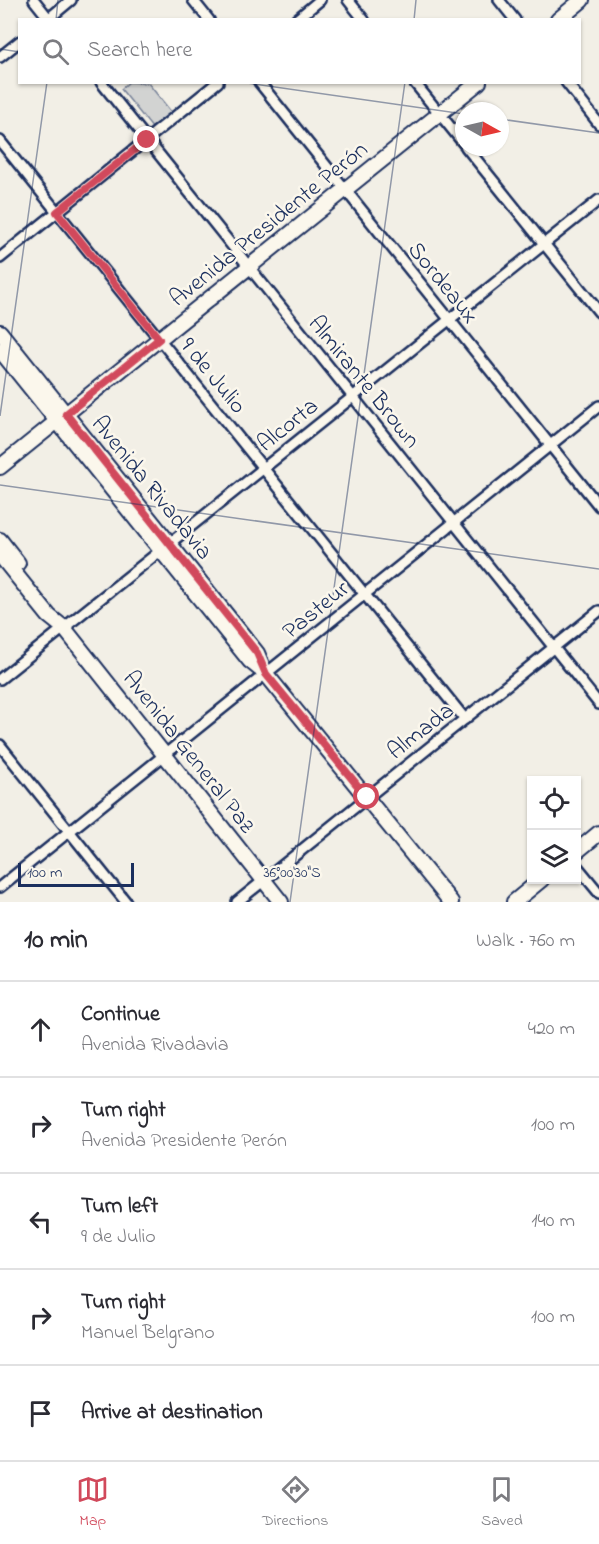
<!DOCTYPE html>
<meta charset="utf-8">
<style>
:root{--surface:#fff;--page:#f7f7f7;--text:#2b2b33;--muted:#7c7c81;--line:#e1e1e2;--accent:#d1495b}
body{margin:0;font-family:"Indie Flower",sans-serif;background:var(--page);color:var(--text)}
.controls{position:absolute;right:18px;bottom:18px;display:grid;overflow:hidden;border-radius:0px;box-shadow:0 2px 4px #0004}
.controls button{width:54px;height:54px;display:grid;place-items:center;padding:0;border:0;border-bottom:2px solid var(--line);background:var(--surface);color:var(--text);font:30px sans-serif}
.compass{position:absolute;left:455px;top:102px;width:54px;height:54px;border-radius:50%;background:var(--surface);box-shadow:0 2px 4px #0004;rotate:98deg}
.scale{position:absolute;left:18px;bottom:15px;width:116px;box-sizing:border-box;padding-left:6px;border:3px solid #1b2f5e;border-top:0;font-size:16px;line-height:21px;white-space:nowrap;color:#1b2f5e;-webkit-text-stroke:4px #fbf7ec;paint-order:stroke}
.stop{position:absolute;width:18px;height:18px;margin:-14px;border:4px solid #d1495b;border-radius:50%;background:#fff}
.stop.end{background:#d1495b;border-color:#fff;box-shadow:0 2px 6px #0008}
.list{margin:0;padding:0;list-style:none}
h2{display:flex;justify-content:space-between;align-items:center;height:78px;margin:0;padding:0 24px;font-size:26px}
h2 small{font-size:20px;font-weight:400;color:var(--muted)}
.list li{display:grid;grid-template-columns:39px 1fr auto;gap:18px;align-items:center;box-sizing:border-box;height:96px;padding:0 24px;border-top:2px solid var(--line)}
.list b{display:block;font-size:22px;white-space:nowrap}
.list p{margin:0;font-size:20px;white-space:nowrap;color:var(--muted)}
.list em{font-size:20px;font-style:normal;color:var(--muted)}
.icon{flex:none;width:33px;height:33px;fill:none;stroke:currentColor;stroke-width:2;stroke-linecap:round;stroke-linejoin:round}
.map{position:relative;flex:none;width:599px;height:902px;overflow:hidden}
.search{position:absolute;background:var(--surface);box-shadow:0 2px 4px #0004;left:18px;right:18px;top:18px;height:66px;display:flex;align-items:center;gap:15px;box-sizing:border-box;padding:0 21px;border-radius:0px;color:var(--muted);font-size:22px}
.sheet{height:558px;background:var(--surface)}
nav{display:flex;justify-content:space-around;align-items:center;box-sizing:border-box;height:84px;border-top:2px solid var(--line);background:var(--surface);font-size:16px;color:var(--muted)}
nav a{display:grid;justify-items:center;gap:3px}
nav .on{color:var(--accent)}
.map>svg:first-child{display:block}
.park{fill:#d2d3d2;stroke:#768198;stroke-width:1.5}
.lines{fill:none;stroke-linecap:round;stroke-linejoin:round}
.street-casing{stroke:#1b2f5e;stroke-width:14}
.secondary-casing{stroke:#1b2f5e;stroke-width:18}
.street{stroke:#fbf7ec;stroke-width:9}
.secondary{stroke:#fbf7ec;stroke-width:14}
.route{stroke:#d1495b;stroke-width:8}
.ticks{fill:none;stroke:#1b2f5e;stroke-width:1.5;stroke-opacity:0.45}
.labels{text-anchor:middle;stroke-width:5;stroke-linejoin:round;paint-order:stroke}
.street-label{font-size:24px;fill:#1b2f5e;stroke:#fbf7ec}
.ticks-label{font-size:15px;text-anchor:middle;fill:#1b2f5e;stroke:#fbf7ec;stroke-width:5;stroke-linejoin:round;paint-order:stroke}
</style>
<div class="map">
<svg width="599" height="902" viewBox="0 0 599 902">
<rect width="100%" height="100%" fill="#f2efe6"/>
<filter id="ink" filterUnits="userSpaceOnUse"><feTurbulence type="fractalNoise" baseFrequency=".0167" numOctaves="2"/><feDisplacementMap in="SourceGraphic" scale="12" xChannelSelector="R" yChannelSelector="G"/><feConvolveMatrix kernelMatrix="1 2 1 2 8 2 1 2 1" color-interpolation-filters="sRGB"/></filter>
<g filter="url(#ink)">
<path class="park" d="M129,82L148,83L172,113L153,129L121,89Z"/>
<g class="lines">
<defs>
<g id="street">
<path d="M34,0L50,20"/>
<path d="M193,0L209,20"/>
<path d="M348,0L364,20"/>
<path d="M499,0L515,20"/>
<path d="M47,20L71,0"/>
<path d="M296,20L320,0"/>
<path d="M0,57L20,41"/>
<path d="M101,82L599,704"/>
<path d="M259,82L599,506"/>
<path d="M414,82L464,144"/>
<path d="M566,82L599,124"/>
<path d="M0,141L465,719"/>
<path d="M466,147L599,312"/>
<path d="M0,258L218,82"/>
<path d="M0,679L599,200"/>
<path d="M0,745L126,902"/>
<path d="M576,865L599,893"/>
<path d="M0,887L599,406"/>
<path d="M237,902L599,611"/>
</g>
<g id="secondary">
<path d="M558,20L582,0"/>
<path d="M0,332L257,653L265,672"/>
<path d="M0,350L250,661L266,674L451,902"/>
<path d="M0,467L479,82"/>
<path d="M0,540L18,563"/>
<path d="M0,555L49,616L64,628L281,902"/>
<path d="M576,852L599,833"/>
<path d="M514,902L542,879"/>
</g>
</defs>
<use href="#street" class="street-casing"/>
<use href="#secondary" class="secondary-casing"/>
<use href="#street" class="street"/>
<use href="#secondary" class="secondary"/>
</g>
</g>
<g class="lines" filter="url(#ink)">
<path class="route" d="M147,140L57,212L159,339L66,414L257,653L266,674L367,797"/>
</g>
<path class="ticks" d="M56,20L58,0M414,20L416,0M0,49L20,52M240,82L464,114M500,119L599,133M0,416L47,82M0,485L599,569M290,902L405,82"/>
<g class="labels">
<g class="street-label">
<text transform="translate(268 223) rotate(-39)" y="8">Avenida Presidente Perón</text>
<text transform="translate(444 282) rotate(51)" y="8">Sordeaux</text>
<text transform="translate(214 375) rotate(51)" y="8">9 de Julio</text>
<text transform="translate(365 381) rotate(51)" y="8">Almirante Brown</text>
<text transform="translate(287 424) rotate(-39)" y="8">Alcorta</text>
<text transform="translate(153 487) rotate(51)" y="8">Avenida Rivadavia</text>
<text transform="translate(315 609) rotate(-39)" y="8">Pasteur</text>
<text transform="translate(420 730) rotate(-38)" y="8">Almada</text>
<text transform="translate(190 751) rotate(52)" y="8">Avenida General Paz</text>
</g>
</g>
<g class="ticks-label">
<text x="292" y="877">36°00'30"S</text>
</g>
</svg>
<div class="controls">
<button><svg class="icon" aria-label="locate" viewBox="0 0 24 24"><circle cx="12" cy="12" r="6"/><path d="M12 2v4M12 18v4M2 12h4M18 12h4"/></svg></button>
<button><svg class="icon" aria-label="layers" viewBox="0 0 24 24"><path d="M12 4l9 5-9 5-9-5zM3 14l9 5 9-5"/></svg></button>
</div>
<svg class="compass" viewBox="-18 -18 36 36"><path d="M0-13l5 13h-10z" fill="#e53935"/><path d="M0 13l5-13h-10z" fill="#7c7c81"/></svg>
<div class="scale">100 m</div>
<div class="stop" style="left:367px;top:797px"></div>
<div class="stop end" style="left:147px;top:140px"></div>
<div class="search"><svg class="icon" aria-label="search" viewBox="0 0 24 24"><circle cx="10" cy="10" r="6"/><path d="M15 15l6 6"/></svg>Search here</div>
</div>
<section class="sheet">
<h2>10 min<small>Walk · 760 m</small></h2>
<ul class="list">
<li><svg class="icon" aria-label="ahead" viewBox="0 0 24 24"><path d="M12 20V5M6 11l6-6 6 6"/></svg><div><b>Continue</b><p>Avenida Rivadavia</p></div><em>420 m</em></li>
<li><svg class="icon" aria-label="right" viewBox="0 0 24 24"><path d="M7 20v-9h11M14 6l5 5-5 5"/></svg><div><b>Turn right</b><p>Avenida Presidente Perón</p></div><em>100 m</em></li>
<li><svg class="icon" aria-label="left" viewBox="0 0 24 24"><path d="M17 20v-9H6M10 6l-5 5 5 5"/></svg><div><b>Turn left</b><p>9 de Julio</p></div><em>140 m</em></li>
<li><svg class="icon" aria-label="right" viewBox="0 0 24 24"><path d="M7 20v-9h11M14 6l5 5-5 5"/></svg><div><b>Turn right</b><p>Manuel Belgrano</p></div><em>100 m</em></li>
<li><svg class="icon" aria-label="arrive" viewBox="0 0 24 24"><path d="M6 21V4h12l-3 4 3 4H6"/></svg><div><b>Arrive at destination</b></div></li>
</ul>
</section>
<nav>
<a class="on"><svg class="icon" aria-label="map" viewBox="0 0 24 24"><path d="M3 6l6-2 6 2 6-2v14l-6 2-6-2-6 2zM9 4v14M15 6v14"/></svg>Map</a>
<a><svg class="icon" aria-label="directions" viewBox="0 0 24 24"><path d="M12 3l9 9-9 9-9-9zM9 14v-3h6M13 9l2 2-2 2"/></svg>Directions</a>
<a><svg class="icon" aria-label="saved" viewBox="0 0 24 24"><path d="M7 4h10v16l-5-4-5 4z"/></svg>Saved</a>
</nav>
